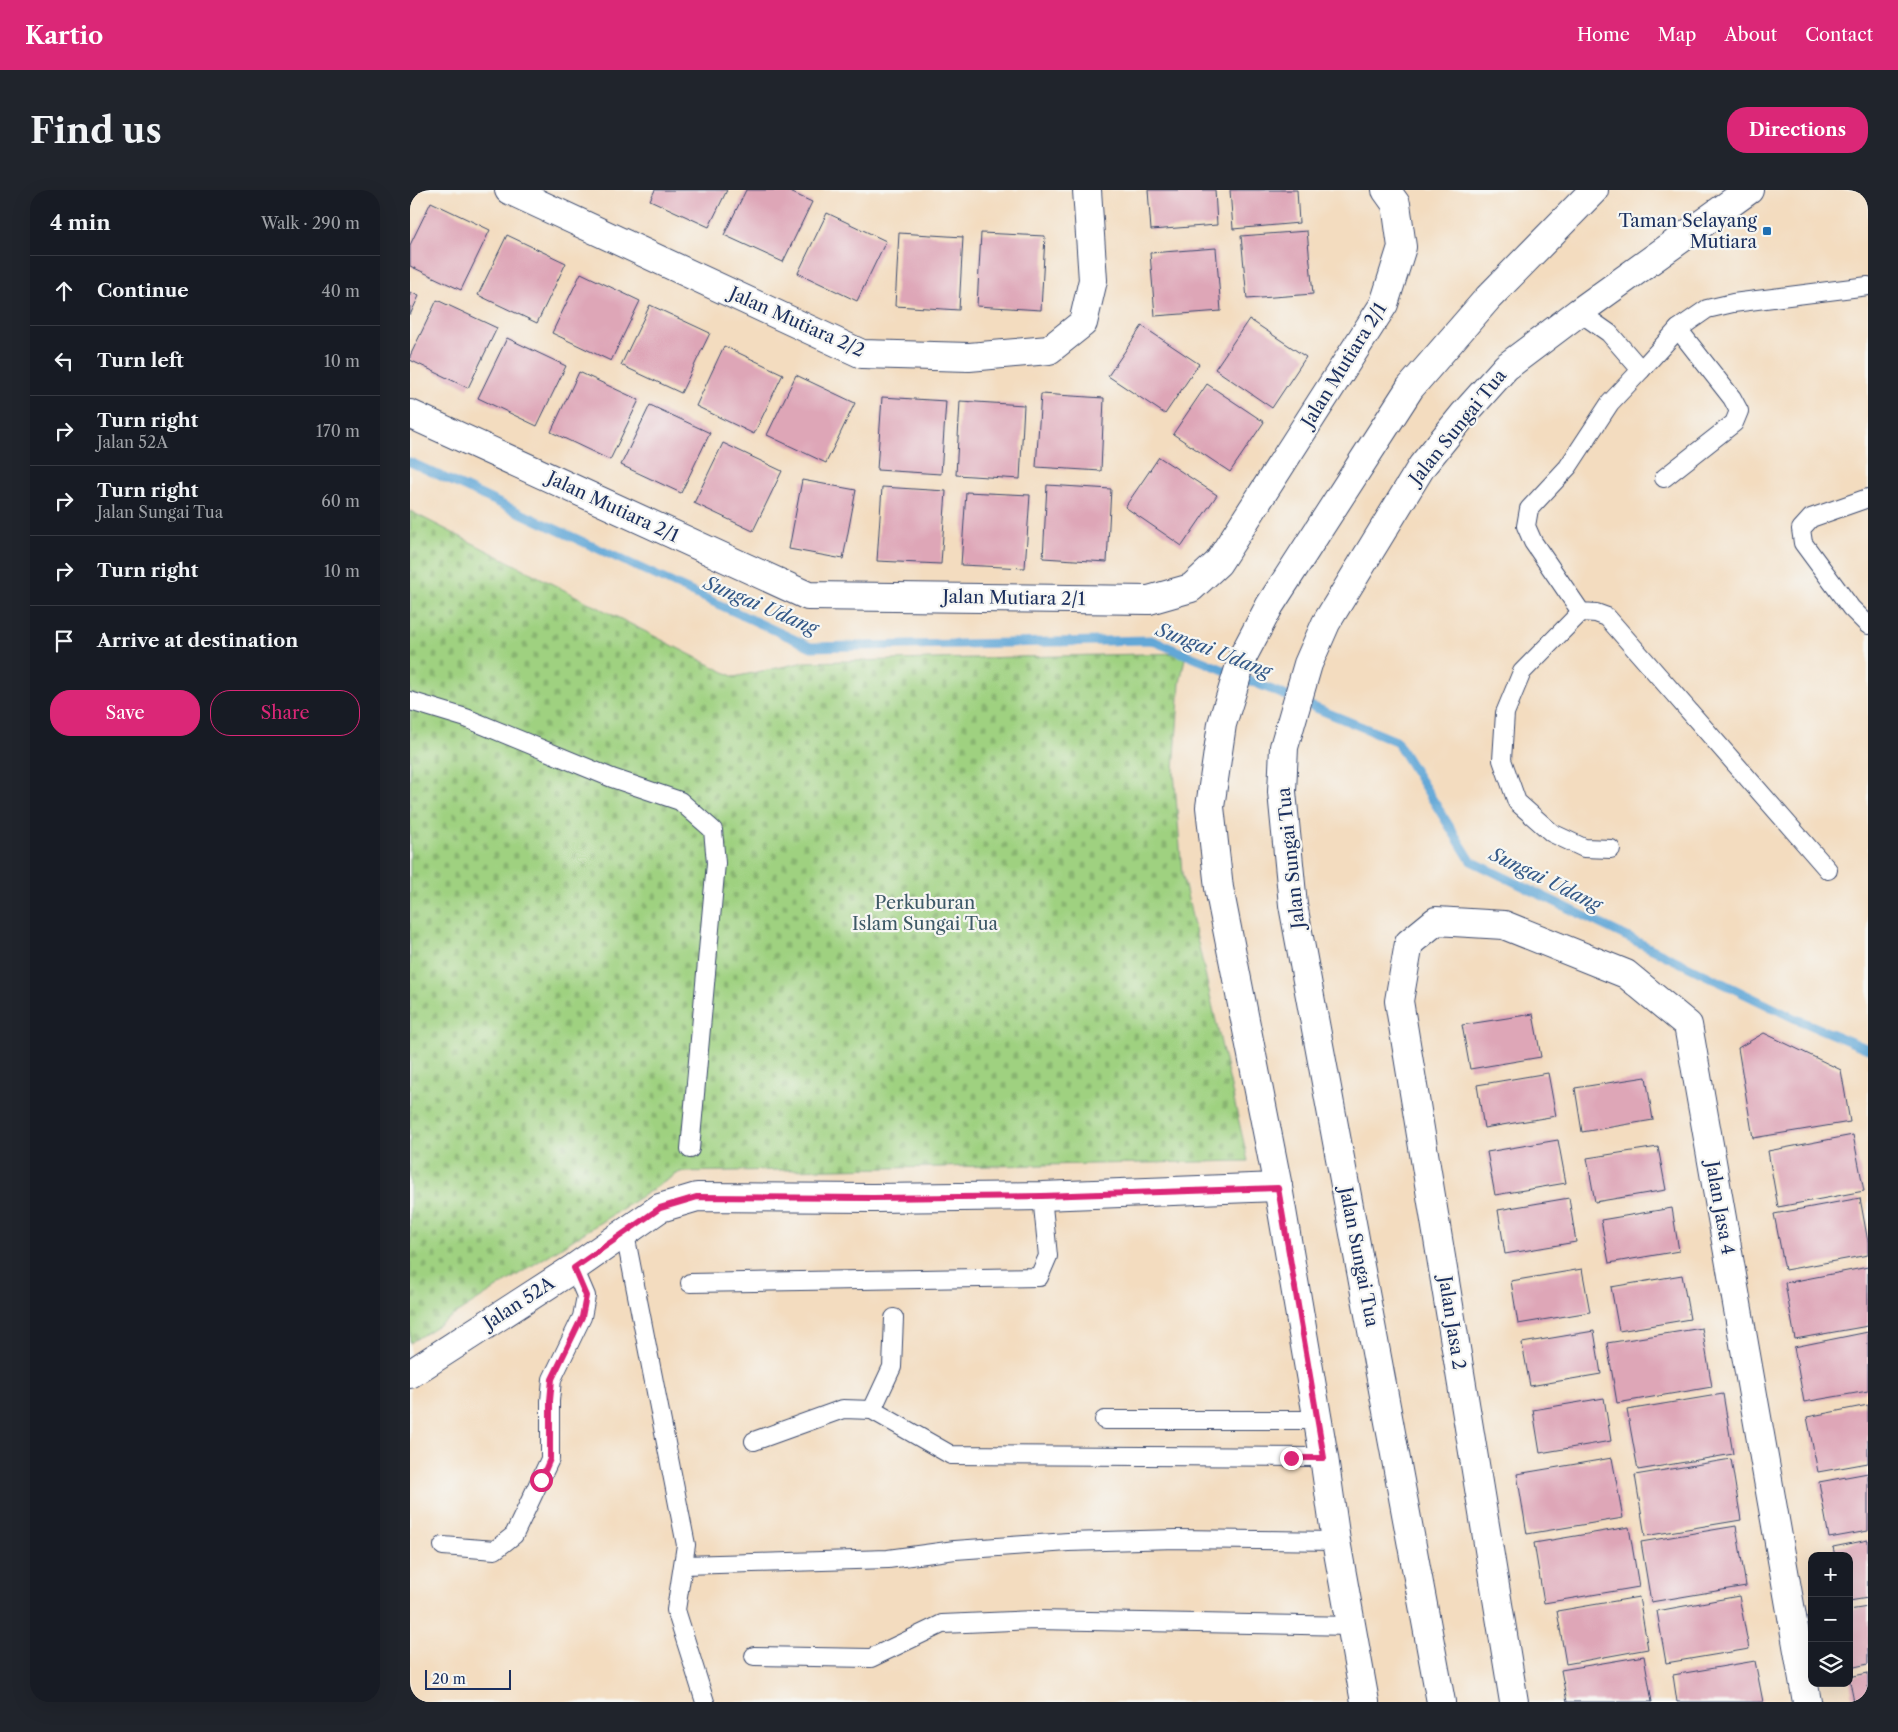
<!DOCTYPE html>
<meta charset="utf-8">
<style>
:root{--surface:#171b24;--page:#20242c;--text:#f1f3f6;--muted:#9ea1a6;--line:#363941;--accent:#db2777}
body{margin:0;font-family:"Libre Caslon Text",serif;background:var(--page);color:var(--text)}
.controls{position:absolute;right:15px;bottom:15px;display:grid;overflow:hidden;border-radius:10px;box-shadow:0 5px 20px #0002}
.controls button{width:45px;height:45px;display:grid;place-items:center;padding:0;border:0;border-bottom:1px solid var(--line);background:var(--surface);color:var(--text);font:25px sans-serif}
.scale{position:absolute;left:15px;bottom:12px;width:86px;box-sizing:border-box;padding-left:5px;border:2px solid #1b2f5e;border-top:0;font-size:14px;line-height:18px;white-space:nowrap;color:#1b2f5e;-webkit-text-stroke:4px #f6f6f2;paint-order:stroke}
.stop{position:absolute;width:15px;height:15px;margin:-11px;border:4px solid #db2777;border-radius:50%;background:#fff}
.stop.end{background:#db2777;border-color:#fff;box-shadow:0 1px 5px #0008}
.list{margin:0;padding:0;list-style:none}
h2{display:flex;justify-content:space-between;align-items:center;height:65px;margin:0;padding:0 20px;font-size:21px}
h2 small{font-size:16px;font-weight:400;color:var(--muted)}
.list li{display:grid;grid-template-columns:32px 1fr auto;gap:15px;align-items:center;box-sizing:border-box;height:70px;padding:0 20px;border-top:1px solid var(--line)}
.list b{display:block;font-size:19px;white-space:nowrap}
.list p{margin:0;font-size:16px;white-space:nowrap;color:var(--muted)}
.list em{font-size:16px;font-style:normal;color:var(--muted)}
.actions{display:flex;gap:10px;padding:15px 20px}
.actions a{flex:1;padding:11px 0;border:1px solid var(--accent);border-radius:20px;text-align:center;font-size:18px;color:var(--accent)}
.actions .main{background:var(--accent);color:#fff}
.icon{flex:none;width:28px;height:28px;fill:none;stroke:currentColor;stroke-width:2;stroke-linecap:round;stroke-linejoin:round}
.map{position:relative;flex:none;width:1458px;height:1512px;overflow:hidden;border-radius:20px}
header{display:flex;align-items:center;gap:30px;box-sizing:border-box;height:70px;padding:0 25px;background:var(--accent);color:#fff}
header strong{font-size:24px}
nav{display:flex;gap:28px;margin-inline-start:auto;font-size:18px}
.intro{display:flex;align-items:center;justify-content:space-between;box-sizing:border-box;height:120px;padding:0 30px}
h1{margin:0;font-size:35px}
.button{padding:12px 22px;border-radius:20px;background:var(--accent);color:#fff;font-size:18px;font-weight:700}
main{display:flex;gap:30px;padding:0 30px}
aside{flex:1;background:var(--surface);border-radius:20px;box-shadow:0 5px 20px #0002}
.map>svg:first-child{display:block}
.cemetery{fill:url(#cemetery-stones);stroke:#5d806f}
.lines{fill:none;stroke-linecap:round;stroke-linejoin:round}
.stream{stroke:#62a7d7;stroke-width:9}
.building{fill:#dea6b7}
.lane-casing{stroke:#3b496d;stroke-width:20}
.street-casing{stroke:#3b496d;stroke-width:30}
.secondary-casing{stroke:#3b496d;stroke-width:30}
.lane{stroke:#fff;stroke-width:18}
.street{stroke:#fff;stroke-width:28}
.secondary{stroke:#fff;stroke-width:28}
.route{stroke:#db2777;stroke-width:6}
.poi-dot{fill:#1f6fb2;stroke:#f6f6f2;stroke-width:2}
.labels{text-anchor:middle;stroke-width:4.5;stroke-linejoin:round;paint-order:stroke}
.poi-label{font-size:18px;fill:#1b2f5e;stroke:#f6f6f2;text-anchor:end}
.street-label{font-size:18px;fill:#1b2f5e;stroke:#f6f6f2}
.park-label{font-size:18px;fill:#3c5866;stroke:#f6f6f2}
.water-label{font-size:19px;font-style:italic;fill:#345988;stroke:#f6f6f2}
</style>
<header>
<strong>Kartio</strong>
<nav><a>Home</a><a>Map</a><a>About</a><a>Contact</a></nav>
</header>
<div class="intro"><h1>Find us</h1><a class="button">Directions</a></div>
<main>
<aside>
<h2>4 min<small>Walk · 290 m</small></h2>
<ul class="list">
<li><svg class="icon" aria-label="ahead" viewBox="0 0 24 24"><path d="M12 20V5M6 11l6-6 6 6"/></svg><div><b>Continue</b></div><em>40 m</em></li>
<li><svg class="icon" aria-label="left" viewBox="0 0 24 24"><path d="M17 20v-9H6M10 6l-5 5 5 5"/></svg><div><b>Turn left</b></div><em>10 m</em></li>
<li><svg class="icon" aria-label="right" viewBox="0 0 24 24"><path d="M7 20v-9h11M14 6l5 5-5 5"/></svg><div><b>Turn right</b><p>Jalan 52A</p></div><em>170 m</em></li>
<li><svg class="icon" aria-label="right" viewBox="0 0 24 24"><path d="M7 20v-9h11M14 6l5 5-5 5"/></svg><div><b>Turn right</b><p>Jalan Sungai Tua</p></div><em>60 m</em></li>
<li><svg class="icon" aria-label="right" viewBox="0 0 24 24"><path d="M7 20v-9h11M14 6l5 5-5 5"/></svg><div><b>Turn right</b></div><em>10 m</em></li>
<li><svg class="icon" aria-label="arrive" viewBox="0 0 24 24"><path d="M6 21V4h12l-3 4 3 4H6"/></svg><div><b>Arrive at destination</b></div></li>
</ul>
<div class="actions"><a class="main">Save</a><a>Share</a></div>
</aside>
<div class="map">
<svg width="1458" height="1512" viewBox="0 0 1458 1512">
<defs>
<pattern id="cemetery-stones" width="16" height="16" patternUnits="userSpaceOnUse" patternTransform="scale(1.25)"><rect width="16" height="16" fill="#9fd180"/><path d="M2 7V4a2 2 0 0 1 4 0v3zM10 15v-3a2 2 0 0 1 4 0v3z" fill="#88b471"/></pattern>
</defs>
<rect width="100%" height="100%" fill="#f6f6f2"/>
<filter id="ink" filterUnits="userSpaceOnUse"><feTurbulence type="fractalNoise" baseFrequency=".02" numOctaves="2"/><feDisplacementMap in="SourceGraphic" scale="10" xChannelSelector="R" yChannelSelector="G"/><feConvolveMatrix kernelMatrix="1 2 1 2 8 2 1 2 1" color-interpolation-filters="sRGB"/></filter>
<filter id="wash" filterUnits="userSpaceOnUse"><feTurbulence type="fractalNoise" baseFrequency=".0096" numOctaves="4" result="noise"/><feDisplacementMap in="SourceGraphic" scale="20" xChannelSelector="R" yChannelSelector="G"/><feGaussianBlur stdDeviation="1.12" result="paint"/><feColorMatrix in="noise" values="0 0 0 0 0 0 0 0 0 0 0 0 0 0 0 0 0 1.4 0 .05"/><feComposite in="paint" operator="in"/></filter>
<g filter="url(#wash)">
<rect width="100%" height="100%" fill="#f3dcbf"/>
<path class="cemetery" d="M0,321L324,487L395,472L776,463L770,493L764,581L772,683L838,971L270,982L0,1153Z"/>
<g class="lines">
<path class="stream" d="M0,272L401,457L741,450L986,551L1061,671L1386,829L1458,859"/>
</g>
<g id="blocks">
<g class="building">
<path d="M245,0H317L299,37L240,10Z"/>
<path d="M336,0H376L402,12L373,72L314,45Z"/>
<path d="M738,0H805L807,35L741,40Z"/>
<path d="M820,0H887L889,33L823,39Z"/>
<path d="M21,12L80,40L51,100L0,76V55Z"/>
<path d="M417,23L476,51L447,111L388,83Z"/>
<path d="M897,41L903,104L837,109L831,46Z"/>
<path d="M489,43L553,47L549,120L485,116Z"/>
<path d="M571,43L635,46L631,120L567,116Z"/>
<path d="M97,45L156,73L127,133L68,105Z"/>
<path d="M806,58L811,121L745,126L740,63Z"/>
<path d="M171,83L230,111L201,171L142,143Z"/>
<path d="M0,102L9,106L0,125Z"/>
<path d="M27,110L87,138L58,198L0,170V166Z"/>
<path d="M240,115L300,143L271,203L211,175Z"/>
<path d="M839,129L896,167L862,218L805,179Z"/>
<path d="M732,136L789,174L755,224L698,186Z"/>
<path d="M97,148L156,176L127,236L68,208Z"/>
<path d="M314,156L373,184L344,244L286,216Z"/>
<path d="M169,182L229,210L200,270L141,242Z"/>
<path d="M386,185L445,213L416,273L357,245Z"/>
<path d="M797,194L854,232L820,282L763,244Z"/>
<path d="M631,204L694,208L691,281L626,277Z"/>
<path d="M472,207L536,211L531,284L467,280Z"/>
<path d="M550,211L614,215L610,289L546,285Z"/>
<path d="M240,215L300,243L271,303L211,275Z"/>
<path d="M313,253L372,281L343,341L284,313Z"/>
<path d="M749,267L807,305L772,356L715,317Z"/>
<path d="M392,290L446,300L433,369L379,359Z"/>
<path d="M637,295L701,299L697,372L633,368Z"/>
<path d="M472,297L536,301L531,374L467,371Z"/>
<path d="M556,302L620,305L615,378L551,375Z"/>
<path d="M1123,824L1131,867L1060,879L1052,835Z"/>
<path d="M1354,843L1431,880L1440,932L1343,948L1328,858Z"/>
<path d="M1138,883L1146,926L1074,938L1067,895Z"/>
<path d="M1236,887L1243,930L1172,942L1165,898Z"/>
<path d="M1443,945L1454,1001L1368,1017L1358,961Z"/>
<path d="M1148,950L1156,993L1085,1005L1077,962Z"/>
<path d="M1248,957L1256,1000L1185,1012L1177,968Z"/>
<path d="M1159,1008L1166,1052L1095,1064L1088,1020Z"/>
<path d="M1450,1008L1458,1052V1065L1375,1080L1364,1024Z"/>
<path d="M1262,1018L1269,1061L1199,1073L1191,1030Z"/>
<path d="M1458,1077V1136L1385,1149L1375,1093Z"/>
<path d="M1172,1079L1180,1122L1108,1134L1101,1091Z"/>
<path d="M1272,1085L1280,1129L1209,1141L1201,1097Z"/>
<path d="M1292,1138L1302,1197L1207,1213L1197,1153Z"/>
<path d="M1184,1141L1191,1184L1120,1196L1112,1153Z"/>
<path d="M1458,1142V1201L1394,1212L1384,1157Z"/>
<path d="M1313,1204L1323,1264L1228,1280L1217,1220Z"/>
<path d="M1194,1208L1201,1251L1130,1263L1123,1220Z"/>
<path d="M1458,1215V1273L1408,1282L1397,1227Z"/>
<path d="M1202,1268L1213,1328L1117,1344L1107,1284Z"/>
<path d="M1321,1269L1331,1330L1235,1346L1225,1285Z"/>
<path d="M1458,1283V1341L1419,1348L1409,1292Z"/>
<path d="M1326,1336L1336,1396L1241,1412L1231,1352Z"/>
<path d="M1219,1337L1229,1397L1134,1413L1124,1353Z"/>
<path d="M1458,1350V1408L1439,1411V1366H1425L1423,1357Z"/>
<path d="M1329,1406L1339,1459L1256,1473L1247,1421Z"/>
<path d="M1229,1407L1238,1459L1156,1474L1147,1421Z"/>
<path d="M1458,1417V1474L1440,1478L1439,1420Z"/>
<path d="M1234,1466L1242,1512H1157L1151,1480Z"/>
<path d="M1345,1471L1353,1512H1267L1263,1485Z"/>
<path d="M1458,1483V1512H1444L1439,1487Z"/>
</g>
</g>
</g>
<g filter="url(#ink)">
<use href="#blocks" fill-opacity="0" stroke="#3b496d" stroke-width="1"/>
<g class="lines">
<defs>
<g id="lane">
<path d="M1169,122L1199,143L1231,180L1200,213L1158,277L1119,319L1116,336L1123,352L1171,422L1186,423L1197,427L1418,680"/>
<path d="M1231,180L1268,139L1297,119L1323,113L1458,96"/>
<path d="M1254,288L1324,233L1329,221L1322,208L1268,139"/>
<path d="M1458,308L1401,328L1391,339L1393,353L1441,418L1458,435"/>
<path d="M1171,422L1112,482L1095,523L1092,570L1107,612L1142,643L1174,658L1201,659"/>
<path d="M0,511L56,528L202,588L270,611L303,640L306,673L280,959"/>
<path d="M215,1044L276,1355L266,1420L295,1512"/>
<path d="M280,1093L629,1087L638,1066L632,1006"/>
<path d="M462,1220L482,1177L484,1128"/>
<path d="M694,1230H907"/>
<path d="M344,1251L433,1219L462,1220L541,1265L914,1267"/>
<path d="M33,1356L85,1360L104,1345L140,1269V1211L142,1189L172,1127L176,1106L164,1078"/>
<path d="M274,1375L478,1369L545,1360L658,1352L766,1349L926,1351"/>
<path d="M344,1466L461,1468L532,1434L625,1430L941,1436"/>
</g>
<g id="street">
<path d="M99,0L452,164L559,167L639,160L673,133L683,90L677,0"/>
<path d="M0,224L398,406L739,410L781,398L808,373L974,114L992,57L986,14L976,0"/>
<path d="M0,1184L164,1078L250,1018L287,1007L463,1008L632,1006L868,997"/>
<path d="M1104,1512L989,811L999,753L1026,731L1094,735L1216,784L1278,835L1397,1512"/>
</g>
<g id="secondary">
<path d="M955,1512L926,1351L914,1267L868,997L809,698L800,617L812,534L833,466L860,415L1000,198L1078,108L1184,0"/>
<path d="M1031,1512L883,715L872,602L874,557L898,474L916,433L1012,276L1054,224L1096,177L1169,122L1339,0"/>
</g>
</defs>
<use href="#lane" class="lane-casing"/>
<use href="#street" class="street-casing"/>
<use href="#secondary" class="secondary-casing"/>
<use href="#lane" class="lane"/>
<use href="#street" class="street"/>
<use href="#secondary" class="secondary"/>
</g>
</g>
<g class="lines" filter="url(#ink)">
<path class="route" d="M131,1290L140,1269V1211L142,1189L172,1127L176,1106L164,1078L250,1018L287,1007L463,1008L632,1006L868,998L914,1268H881"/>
</g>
<rect class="poi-dot" x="1352" y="36" width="10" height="10" rx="2.5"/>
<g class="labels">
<g class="poi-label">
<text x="1347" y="37">Taman Selayang<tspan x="1347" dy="21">Mutiara</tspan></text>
</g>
<g class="street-label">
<text transform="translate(387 132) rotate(24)" y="6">Jalan Mutiara 2/2</text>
<text transform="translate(934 175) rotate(-58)" y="6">Jalan Mutiara 2/1</text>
<text transform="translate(1048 237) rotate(-51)" y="6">Jalan Sungai Tua</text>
<text transform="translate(203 317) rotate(25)" y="6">Jalan Mutiara 2/1</text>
<text transform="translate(604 408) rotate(1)" y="6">Jalan Mutiara 2/1</text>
<text transform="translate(881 668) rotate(-96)" y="6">Jalan Sungai Tua</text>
<text transform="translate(1310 1018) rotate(80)" y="6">Jalan Jasa 4</text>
<text transform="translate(949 1067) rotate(79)" y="6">Jalan Sungai Tua</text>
<text transform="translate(109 1113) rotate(-33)" y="6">Jalan 52A</text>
<text transform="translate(1042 1133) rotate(81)" y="6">Jalan Jasa 2</text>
</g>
<g class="park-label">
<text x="515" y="719">Perkuburan<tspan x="515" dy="21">Islam Sungai Tua</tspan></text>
</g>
<g class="water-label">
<text transform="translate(351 415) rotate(23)" y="7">Sungai Udang</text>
<text transform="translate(804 460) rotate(21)" y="7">Sungai Udang</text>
<text transform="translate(1136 689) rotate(26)" y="7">Sungai Udang</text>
</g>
</g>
</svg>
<div class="controls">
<button>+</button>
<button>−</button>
<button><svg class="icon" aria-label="layers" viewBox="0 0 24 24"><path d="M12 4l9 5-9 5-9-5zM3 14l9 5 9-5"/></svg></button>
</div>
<div class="scale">20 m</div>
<div class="stop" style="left:131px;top:1290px"></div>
<div class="stop end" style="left:881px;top:1268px"></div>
</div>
</main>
